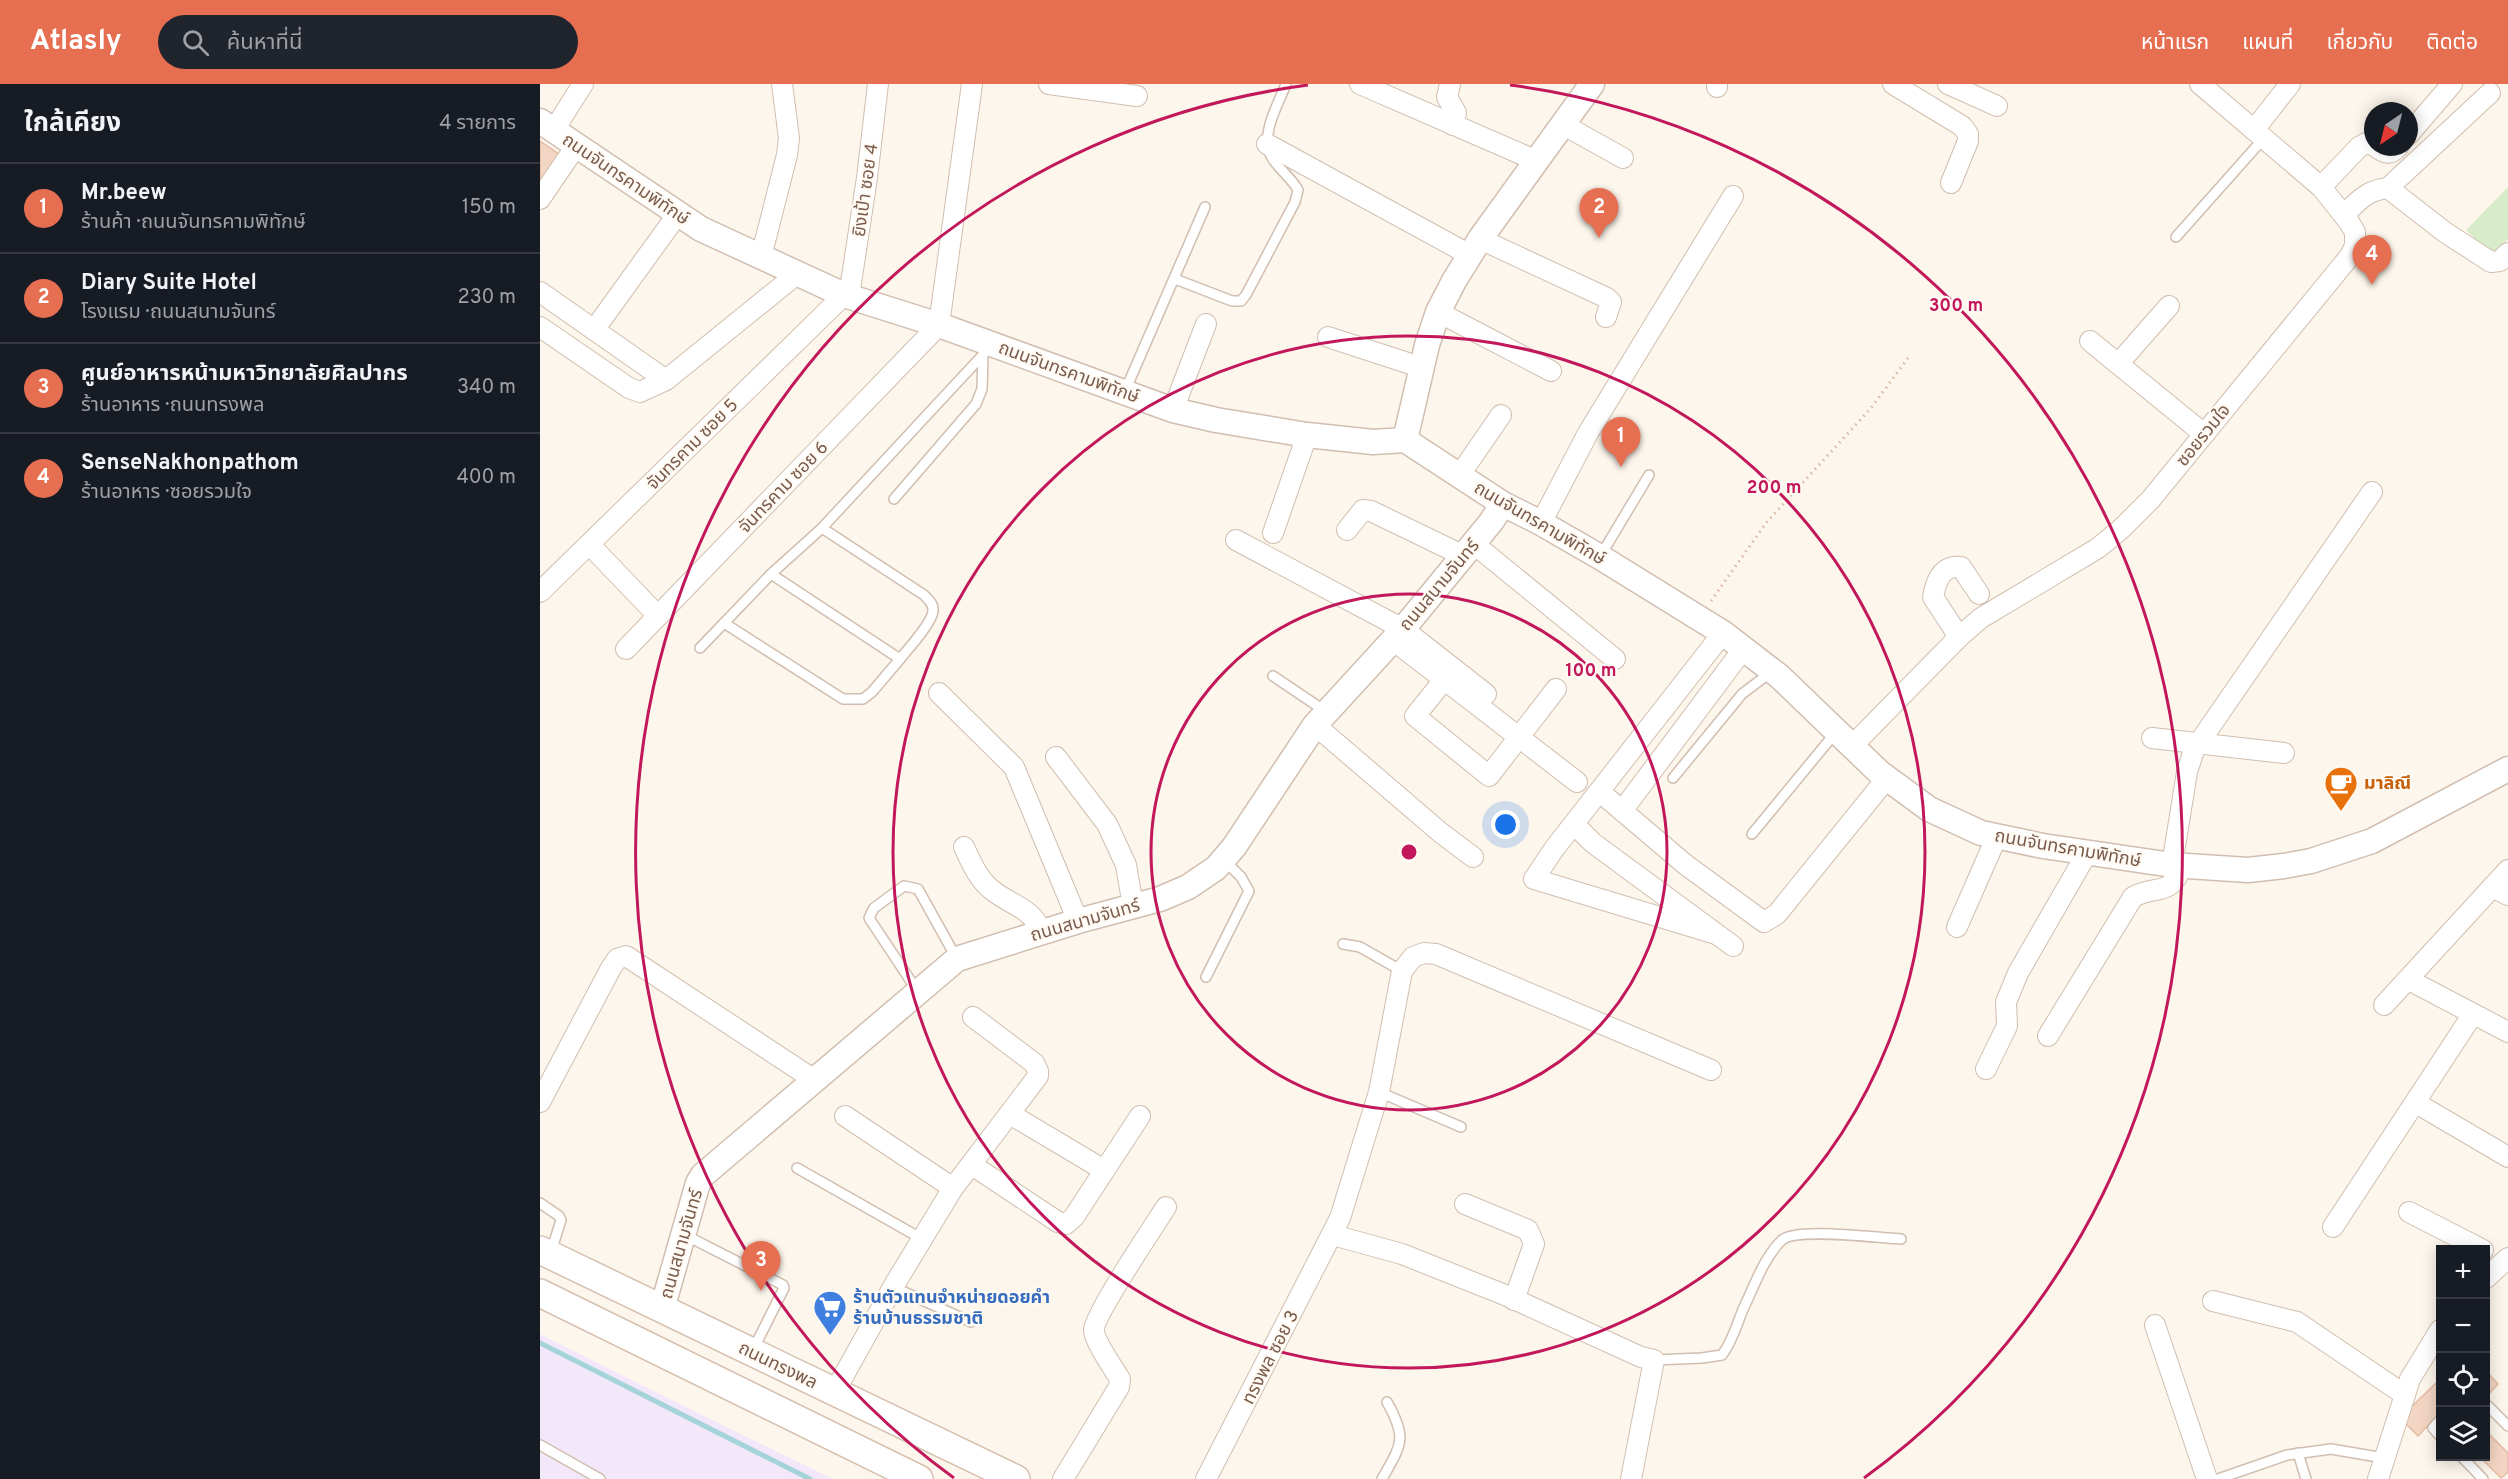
<!DOCTYPE html>
<html lang="th">
<meta charset="utf-8">
<style>
:root{--surface:#171b24;--page:#20242c;--text:#f1f3f6;--muted:#9ea1a6;--line:#363941;--accent:#e76f51}
body{margin:0;font-family:Overpass,"Noto Sans Thai",sans-serif;background:var(--page);color:var(--text)}
.controls{position:absolute;right:18px;bottom:18px;display:grid;overflow:hidden;border-radius:0px;box-shadow:0 3px 15px #0003}
.controls button{width:54px;height:54px;display:grid;place-items:center;padding:0;border:0;border-bottom:2px solid var(--line);background:var(--surface);color:var(--text);font:30px sans-serif}
.compass{position:absolute;left:1824px;top:18px;width:54px;height:54px;border-radius:50%;background:var(--surface);box-shadow:0 3px 15px #0003;rotate:215deg}
.you{position:absolute;left:966px;top:741px;width:21px;height:21px;margin:-15px;border:4px solid #fff;border-radius:50%;background:#1a73e8;box-shadow:0 0 0 9px #1a73e833}
.badge{display:grid;place-items:center;width:39px;height:39px;border-radius:50%;background:var(--accent);color:#fff;font-size:20px;font-weight:700}
.pin{position:absolute;translate:-50% -50px;filter:drop-shadow(0 2px 3px #0008)}
.pin::after{content:'';position:absolute;top:32px;width:21px;height:18px;background:inherit;clip-path:polygon(0 0,100% 0,50% 100%)}
.list{margin:0;padding:0;list-style:none}
h2{display:flex;justify-content:space-between;align-items:center;height:78px;margin:0;padding:0 24px;font-size:26px}
h2 small{font-size:20px;font-weight:400;color:var(--muted)}
.list li{display:grid;grid-template-columns:39px 1fr auto;gap:18px;align-items:center;box-sizing:border-box;height:90px;padding:0 24px;border-top:2px solid var(--line)}
.list b{display:block;font-size:22px;white-space:nowrap}
.list p{margin:0;font-size:20px;white-space:nowrap;color:var(--muted)}
.list em{font-size:20px;font-style:normal;color:var(--muted)}
.icon{flex:none;width:33px;height:33px;fill:none;stroke:currentColor;stroke-width:2;stroke-linecap:round;stroke-linejoin:round}
.map{position:relative;flex:none;width:1968px;height:1395px;overflow:hidden}
header{display:flex;align-items:center;gap:36px;box-sizing:border-box;height:84px;padding:0 30px;background:var(--accent);color:#fff}
header strong{font-size:28px}
nav{display:flex;gap:33px;margin-inline-start:auto;font-size:21px}
.search{width:420px;height:54px;background:var(--page);display:flex;align-items:center;gap:15px;box-sizing:border-box;padding:0 21px;border-radius:33px;color:var(--muted);font-size:22px}
main{display:flex}
aside{flex:1;background:var(--surface)}
.map>svg:first-child{display:block}
.education{fill:#f3e8fa}
.green{fill:#d8ecc9}
.lines{fill:none;stroke-linecap:round;stroke-linejoin:round}
.stream{stroke:#a5d3da;stroke-width:5}
.building{fill:#f3d5c3;stroke:#e6bba3;stroke-width:1.5}
.service-casing{stroke:#d1beb0;stroke-width:12}
.minor-casing{stroke:#d1beb0;stroke-width:22}
.tertiary-casing{stroke:#d1beb0;stroke-width:27}
.secondary-casing{stroke:#d6c0b0;stroke-width:30}
.path{stroke:#d9b8a5;stroke-width:3;stroke-dasharray:1.5 4.5;stroke-linecap:butt}
.service{stroke:#fff;stroke-width:9}
.minor{stroke:#fff;stroke-width:20}
.tertiary{stroke:#fff;stroke-width:24}
.secondary{stroke:#fff;stroke-width:27}
.ring{fill:none;stroke:#c2185b;stroke-width:3}
.labels{text-anchor:middle;stroke-width:4.5;stroke-linejoin:round;paint-order:stroke}
.street-label{font-size:18px;fill:#7a5c4d;stroke:#fffaf3}
.food-label{font-size:18px;font-weight:bold;fill:#c56008;stroke:#fffaf3;text-anchor:start}
.shop-label{font-size:18px;font-weight:bold;fill:#366cbe;stroke:#fffaf3;text-anchor:start}
.centre{fill:#c2185b;stroke:#fffaf3;stroke-width:3}
.ring-label{font-size:18px;text-anchor:middle;font-weight:bold;fill:#c2185b;stroke:#fffaf3;stroke-width:4.5;stroke-linejoin:round;paint-order:stroke}
</style>
<header>
<strong>Atlasly</strong>
<div class="search"><svg class="icon" aria-label="search" viewBox="0 0 24 24"><circle cx="10" cy="10" r="6"/><path d="M15 15l6 6"/></svg>ค้นหาที่นี่</div>
<nav><a>หน้าแรก</a><a>แผนที่</a><a>เกี่ยวกับ</a><a>ติดต่อ</a></nav>
</header>
<main>
<aside>
<h2>ใกล้เคียง<small>4 รายการ</small></h2>
<ul class="list">
<li><span class="badge">1</span><div><b>Mr.beew</b><p>ร้านค้า · ถนนจันทรคามพิทักษ์</p></div><em>150 m</em></li>
<li><span class="badge">2</span><div><b>Diary Suite Hotel</b><p>โรงแรม · ถนนสนามจันทร์</p></div><em>230 m</em></li>
<li><span class="badge">3</span><div><b>ศูนย์อาหารหน้ามหาวิทยาลัยศิลปากร</b><p>ร้านอาหาร · ถนนทรงพล</p></div><em>340 m</em></li>
<li><span class="badge">4</span><div><b>SenseNakhonpathom</b><p>ร้านอาหาร · ซอยรวมใจ</p></div><em>400 m</em></li>
</ul>
</aside>
<div class="map">
<svg width="1968" height="1395" viewBox="0 0 1968 1395">
<rect width="100%" height="100%" fill="#fdf6ec"/>
<path class="education" d="M0,1250L93,1297L293,1395H0Z"/>
<path class="green" d="M1968,103V155L1952,172L1926,146Z"/>
<g class="lines">
<path class="stream" d="M0,1259L270,1395"/>
</g>
<g class="building">
<path d="M0,57L19,70L0,99Z"/>
<path d="M1946,1287L1958,1300L1946,1313Z"/>
<path d="M1897,1298L1900,1301V1329L1878,1352L1860,1334Z"/>
<path d="M1946,1347L1968,1369V1388L1961,1394L1939,1372H1946Z"/>
</g>
<g class="lines">
<defs>
<g id="service">
<path d="M1636,153L1724,54"/>
<path d="M635,195L692,217H701L706,211L755,118L758,106C751,93 738,85 731,72C720,50 738,21 746,0"/>
<path d="M585,307L665,123"/>
<path d="M354,415L436,320L442,305L443,271"/>
<path d="M282,444L384,511C388,515 394,520 393,527C392,539 368,565 360,575"/>
<path d="M1061,471L1109,391"/>
<path d="M184,539L303,615H323L332,608L360,575L231,490"/>
<path d="M160,564L231,490L282,444L452,261"/>
<path d="M733,592L785,627"/>
<path d="M1133,694L1202,610L1231,588"/>
<path d="M1212,750L1296,648"/>
<path d="M803,860L820,863L862,887"/>
<path d="M666,893L709,807L701,793L684,776"/>
<path d="M378,908L329,834L334,824L364,802L378,805L417,875"/>
<path d="M839,1008L921,1043"/>
<path d="M257,1084L382,1155"/>
<path d="M0,1119L19,1132L21,1136L11,1168"/>
<path d="M145,1151L243,1201L244,1204L213,1266"/>
<path d="M353,1203L431,1238"/>
<path d="M1114,1276L1162,1274L1182,1271C1194,1255 1197,1238 1205,1221C1215,1200 1225,1172 1242,1156C1256,1143 1338,1154 1361,1155"/>
<path d="M1946,1320L1968,1342"/>
<path d="M1900,1336L1893,1344L1900,1352"/>
<path d="M0,1361L60,1395"/>
<path d="M1758,1369L1766,1395"/>
<path d="M1921,1372L1943,1395"/>
<path d="M842,1395C861,1361 868,1355 847,1318"/>
<path d="M1678,1395L1747,1371L1791,1365L1844,1374"/>
</g>
<g id="minor">
<path d="M509,0L597,12"/>
<path d="M820,0L997,77"/>
<path d="M910,0L907,13L916,29L913,41"/>
<path d="M1353,0L1422,42L1428,50V57L1411,99"/>
<path d="M1408,0L1457,22"/>
<path d="M1177,3V0"/>
<path d="M1022,40L1083,74"/>
<path d="M14,46L43,0"/>
<path d="M1714,46L1750,0"/>
<path d="M1869,50L1912,0"/>
<path d="M727,60L930,171"/>
<path d="M1836,63C1844,69 1850,72 1858,63"/>
<path d="M1781,103L1819,63L1826,59L1833,61"/>
<path d="M1848,104L1906,149L1951,178L1960,177L1968,169"/>
<path d="M0,115L36,62"/>
<path d="M1804,131C1818,117 1827,106 1848,104L1950,9"/>
<path d="M940,155L1067,214L1071,218L1066,233"/>
<path d="M221,173L247,71L249,54L242,0"/>
<path d="M0,208L126,296"/>
<path d="M309,212L327,94L338,0"/>
<path d="M898,228L1011,287"/>
<path d="M0,243L89,304L100,308L126,296L257,190"/>
<path d="M54,246L137,131"/>
<path d="M788,253L880,283"/>
<path d="M1550,257L1664,350"/>
<path d="M1578,280L1629,222"/>
<path d="M633,326L666,240"/>
<path d="M919,392L961,331"/>
<path d="M1001,439L1048,349L1193,112"/>
<path d="M807,446L823,426L831,427L924,472"/>
<path d="M733,449L767,351"/>
<path d="M696,456L863,545L946,610"/>
<path d="M934,460L1075,575"/>
<path d="M50,461L118,532"/>
<path d="M0,508L304,211"/>
<path d="M1419,553L1393,513C1396,496 1402,481 1421,483L1439,510"/>
<path d="M853,556L1037,698"/>
<path d="M86,565L399,241L432,0"/>
<path d="M904,596L875,632L949,692L1016,605"/>
<path d="M399,609L474,683L538,837"/>
<path d="M775,641L901,749L933,773"/>
<path d="M1612,654L1744,669"/>
<path d="M1313,661L1419,553L1441,534L1558,464L1580,446L1611,415L1810,172L1815,162V148L1809,138L1781,103L1660,0"/>
<path d="M516,673L567,740L586,781L593,822"/>
<path d="M1060,708L1146,781L1224,838L1237,830L1347,694"/>
<path d="M1082,727L1204,564"/>
<path d="M1034,740L1053,759L1193,862"/>
<path d="M424,763C431,778 438,795 452,806C472,822 491,823 502,848"/>
<path d="M1632,781L1647,688L1654,666L1832,408"/>
<path d="M1952,803L1968,811"/>
<path d="M1417,843L1457,752"/>
<path d="M1176,850L994,795L1014,765L1183,549"/>
<path d="M1869,896L1968,948"/>
<path d="M1844,921L1968,786"/>
<path d="M1508,952L1593,813C1617,800 1630,814 1642,782"/>
<path d="M1446,985L1467,942L1466,918L1478,889L1547,769"/>
<path d="M0,1018L71,884L77,875L86,872L276,997"/>
<path d="M1876,1019L1968,1073"/>
<path d="M470,1030L564,1086"/>
<path d="M305,1032L413,1104"/>
<path d="M432,1081L518,1138L526,1140L534,1133L600,1032"/>
<path d="M925,1120L988,1146L994,1160L974,1216"/>
<path d="M1869,1128L1943,1166"/>
<path d="M1793,1143L1933,930"/>
<path d="M793,1151L862,1170L965,1211L1101,1273L1114,1276L1091,1395"/>
<path d="M1946,1194L1968,1174"/>
<path d="M1673,1217L1757,1238L1865,1311"/>
<path d="M1615,1241L1667,1395"/>
<path d="M294,1309L353,1203L413,1104L498,992V987L494,979L433,933"/>
<path d="M523,1395L579,1303L580,1295C574,1285 554,1257 554,1246C554,1231 614,1142 626,1123"/>
<path d="M666,1395L800,1134L839,1008L862,887L873,873L884,869L896,870L1171,986"/>
<path d="M1838,1395L1870,1295L1900,1246"/>
</g>
<g id="tertiary">
<path d="M0,37L161,145L304,211L399,241L633,326L676,336L767,351L833,358L865,356L963,420L1001,439L1060,473L1183,549L1239,592L1340,689L1389,725L1441,749L1503,762L1632,781L1708,786L1744,782L1771,777L1832,757L1968,685"/>
<path d="M865,356L887,261L898,228L914,197L940,155L1052,0"/>
<path d="M122,1225L158,1099L163,1091L417,875L538,837L620,815L648,803L676,784L694,763L775,641L863,545L951,438L963,420"/>
</g>
<g id="secondary">
<path d="M0,1166L476,1395"/>
<path d="M0,1209L379,1395"/>
</g>
</defs>
<use href="#service" class="service-casing"/>
<use href="#minor" class="minor-casing"/>
<use href="#tertiary" class="tertiary-casing"/>
<use href="#secondary" class="secondary-casing"/>
<path class="path" d="M1171,517L1226,439L1331,324L1368,274"/>
<use href="#service" class="service"/>
<use href="#minor" class="minor"/>
<use href="#tertiary" class="tertiary"/>
<use href="#secondary" class="secondary"/>
</g>
<g class="ring">
<circle cx="869" cy="768" r="258"/>
<circle cx="869" cy="768" r="516"/>
<path d="M414 1394A774 774 0 0 1 768 1M970 1A774 774 0 0 1 1324 1394"/>
</g>
<defs>
<symbol id="cafe-pin" viewBox="-11 -11 22 30"><path d="M0 17L-7.5 6A9.5 9.5 0 1 1 7.5 6Z" fill="#e8710a" stroke="#fffaf3"/><path d="M-5.5-4.5H6V0H3Q3 3.5 0 3.5H-2.5Q-5.5 3.5-5.5 0ZM3-3.2v2h1.7v-2ZM-6 4.5H4V6H-6Z" fill="#fff"/></symbol>
<symbol id="supermarket-pin" viewBox="-11 -11 22 30"><path d="M0 17L-7.5 6A9.5 9.5 0 1 1 7.5 6Z" fill="#3f7fe0" stroke="#fffaf3"/><path d="M-6-5.5h2.5l.6 2H6L4.5 2H-2.5L-4.4-4H-6ZM-1.5 3.2a1.3 1.3 0 1 0 .1 0ZM3 3.2a1.3 1.3 0 1 0 .1 0Z" fill="#fff"/></symbol>
</defs>
<g fill-rule="evenodd">
<use href="#cafe-pin" x="1782" y="680" width="38" height="52"/>
<use href="#supermarket-pin" x="271" y="1204" width="38" height="52"/>
</g>
<g class="labels">
<g class="street-label">
<text transform="translate(86 95) rotate(34)" y="6">ถนนจันทรคามพิทักษ์</text>
<text transform="translate(325 106) rotate(-82)" y="6">ยิงเป้า ซอย 4</text>
<text transform="translate(529 288) rotate(20)" y="6">ถนนจันทรคามพิทักษ์</text>
<text transform="translate(1663 351) rotate(-51)" y="6">ซอยรวมใจ</text>
<text transform="translate(152 360) rotate(-45)" y="6">จันทรคาม ซอย 5</text>
<text transform="translate(243 403) rotate(-46)" y="6">จันทรคาม ซอย 6</text>
<text transform="translate(1000 439) rotate(30)" y="6">ถนนจันทรคามพิทักษ์</text>
<text transform="translate(899 501) rotate(-50)" y="6">ถนนสนามจันทร์</text>
<text transform="translate(1528 764) rotate(10)" y="6">ถนนจันทรคามพิทักษ์</text>
<text transform="translate(545 836) rotate(-16)" y="6">ถนนสนามจันทร์</text>
<text transform="translate(141 1160) rotate(-74)" y="6">ถนนสนามจันทร์</text>
<text transform="translate(730 1273) rotate(-63)" y="6">ทรงพล ซอย 3</text>
<text transform="translate(238 1281) rotate(26)" y="6">ถนนทรงพล</text>
</g>
<g class="food-label">
<text x="1824" y="705">มาลิณี</text>
</g>
<g class="shop-label">
<text x="313" y="1219">ร้านตัวแทนจำหน่ายดอยคำ<tspan x="313" dy="21">ร้านบ้านธรรมชาติ</tspan></text>
</g>
</g>
<circle cx="869" cy="768" r="9" class="centre"/>
<g class="ring-label">
<text x="1416" y="227">300 m</text>
<text x="1234" y="409">200 m</text>
<text x="1051" y="592">100 m</text>
</g>
</svg>
<div class="controls">
<button>+</button>
<button>−</button>
<button><svg class="icon" aria-label="locate" viewBox="0 0 24 24"><circle cx="12" cy="12" r="6"/><path d="M12 2v4M12 18v4M2 12h4M18 12h4"/></svg></button>
<button><svg class="icon" aria-label="layers" viewBox="0 0 24 24"><path d="M12 4l9 5-9 5-9-5zM3 14l9 5 9-5"/></svg></button>
</div>
<svg class="compass" viewBox="-18 -18 36 36"><path d="M0-13l5 13h-10z" fill="#e53935"/><path d="M0 13l5-13h-10z" fill="#9ea1a6"/></svg>
<div class="you"></div>
<div class="pin badge" style="left:1081px;top:383px">1</div>
<div class="pin badge" style="left:1059px;top:154px">2</div>
<div class="pin badge" style="left:221px;top:1207px">3</div>
<div class="pin badge" style="left:1832px;top:201px">4</div>
</div>
</main>
